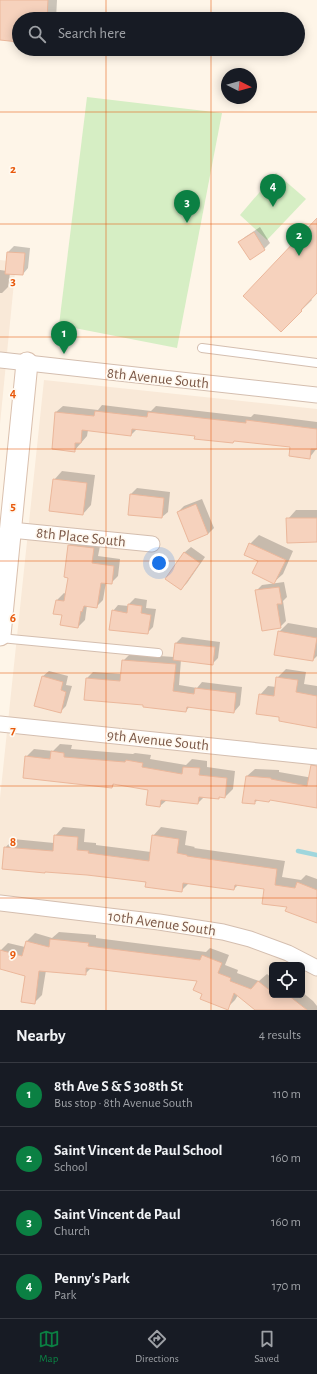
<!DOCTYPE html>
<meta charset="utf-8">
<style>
:root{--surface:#171b24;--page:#242831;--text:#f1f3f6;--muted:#9ea1a6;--line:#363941;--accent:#0b8043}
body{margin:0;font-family:"Alegreya Sans",sans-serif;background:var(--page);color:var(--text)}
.controls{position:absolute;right:12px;bottom:12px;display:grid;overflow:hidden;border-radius:6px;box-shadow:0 2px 10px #0003}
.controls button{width:36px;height:36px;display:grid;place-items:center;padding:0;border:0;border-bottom:1px solid var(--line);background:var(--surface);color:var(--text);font:20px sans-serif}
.compass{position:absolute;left:221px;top:68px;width:36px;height:36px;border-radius:50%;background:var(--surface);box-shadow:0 2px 10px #0003;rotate:96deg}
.you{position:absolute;left:159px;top:563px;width:14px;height:14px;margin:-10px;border:3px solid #fff;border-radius:50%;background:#1a73e8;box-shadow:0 0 0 6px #1a73e833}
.badge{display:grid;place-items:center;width:26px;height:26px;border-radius:50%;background:var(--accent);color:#fff;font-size:13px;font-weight:700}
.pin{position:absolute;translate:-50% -33px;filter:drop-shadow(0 1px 2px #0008)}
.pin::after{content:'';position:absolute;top:21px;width:14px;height:12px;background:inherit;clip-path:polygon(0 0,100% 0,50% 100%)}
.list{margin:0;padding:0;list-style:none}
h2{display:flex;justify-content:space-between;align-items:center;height:52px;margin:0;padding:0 16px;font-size:17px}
h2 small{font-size:13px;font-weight:400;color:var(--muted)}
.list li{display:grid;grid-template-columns:26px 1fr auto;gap:12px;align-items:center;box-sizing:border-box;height:64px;padding:0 16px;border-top:1px solid var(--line)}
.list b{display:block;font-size:15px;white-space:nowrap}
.list p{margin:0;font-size:13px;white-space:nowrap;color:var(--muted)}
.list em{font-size:13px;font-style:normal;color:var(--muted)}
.icon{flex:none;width:22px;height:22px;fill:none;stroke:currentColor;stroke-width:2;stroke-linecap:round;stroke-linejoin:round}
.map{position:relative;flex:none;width:317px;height:1010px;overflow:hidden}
.search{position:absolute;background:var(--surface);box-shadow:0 2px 10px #0003;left:12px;right:12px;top:12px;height:44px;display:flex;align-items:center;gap:10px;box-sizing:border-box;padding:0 14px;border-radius:22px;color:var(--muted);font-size:15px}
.sheet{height:308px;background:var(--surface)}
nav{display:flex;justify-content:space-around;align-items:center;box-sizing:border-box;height:56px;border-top:1px solid var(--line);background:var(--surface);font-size:11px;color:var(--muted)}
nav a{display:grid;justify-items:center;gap:2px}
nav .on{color:var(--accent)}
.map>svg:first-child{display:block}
.residential{fill:#f9e9d8;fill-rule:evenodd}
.green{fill:#d6eec4}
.shadow{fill:#0003}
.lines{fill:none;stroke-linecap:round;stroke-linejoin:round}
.stream{stroke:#9fd6dd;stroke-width:4.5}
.building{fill:#f6d2bd;stroke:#ebb79b}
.lane-casing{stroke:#d4beaf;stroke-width:10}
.street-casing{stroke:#d4beaf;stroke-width:17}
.secondary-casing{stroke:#dac0ae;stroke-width:23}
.lane{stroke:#fff;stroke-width:8}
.street{stroke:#fff;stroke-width:15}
.secondary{stroke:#fff;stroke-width:21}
.grid{fill:none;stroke:#e8590c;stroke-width:1;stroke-opacity:0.55}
.labels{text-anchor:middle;stroke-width:3.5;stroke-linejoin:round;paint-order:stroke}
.street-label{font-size:15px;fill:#7c5948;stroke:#fff9f0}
.grid-label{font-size:13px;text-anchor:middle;font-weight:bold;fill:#e8590c;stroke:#fff9f0;stroke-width:3.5;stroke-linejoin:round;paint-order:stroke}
</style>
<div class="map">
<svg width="317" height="1010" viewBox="0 0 317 1010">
<rect width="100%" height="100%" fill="#fef5e8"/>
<g class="residential">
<path d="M0,260L16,262L0,424Z"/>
<path d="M44,380L317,409V1010H0V798ZM272,965H302V995H272Z"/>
</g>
<g class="green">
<path d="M87,97L222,113L177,348L59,325Z"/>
<path d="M276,173L306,199L267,240L240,215Z"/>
</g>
<g class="shadow">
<path d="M0,0H57L56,19H19V41L0,39Z"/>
<path d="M317,220V292L311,299L312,300L281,330Z"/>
<path d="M260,227L270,243L264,249L240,242L245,237Z"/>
<path d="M14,246L30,248L28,268L23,274L10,273L8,287L2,293H0V270L7,271L8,252Z"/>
<path d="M102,405L151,411L156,406L251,417L254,414L317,422V448L310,457L291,446L235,440L233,442L196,435L137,429L131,435L88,430L87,436L74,451L56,412L63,406L98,410Z"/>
<path d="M62,471L95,475L91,505L83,514L54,480Z"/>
<path d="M137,488L170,492L168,512L162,517L131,494Z"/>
<path d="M202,499L214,528L208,534L178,512L184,506Z"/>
<path d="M296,510H317V541L288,519Z"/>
<path d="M259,535L293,551L283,574L274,582L259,561L250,544Z"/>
<path d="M77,538L101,541L98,556L120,559L118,576L111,583L106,582L103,600L96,607L87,605L85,620L78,627L63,614L57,600L64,593L66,594L69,577V545Z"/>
<path d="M191,547L205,557L187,583L181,589L166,578L185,552Z"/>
<path d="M284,582L287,597L283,601L286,621L280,627L256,591L262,585Z"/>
<path d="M135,598L147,600L146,608L156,609L153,627L147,633L113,611L118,605L129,606V604Z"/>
<path d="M288,623L317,628V656L313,660L279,632Z"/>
<path d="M182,637L220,642L218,658L212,664L181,660L179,685L197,688L202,682L242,687L240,705L234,712L190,706L186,711L145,704L85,699L87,678L93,672L122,674L123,661L130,654L174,657L176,643Z"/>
<path d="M286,669L306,672L304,684L317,686V727L280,716L260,695L268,686L276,687L277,678Z"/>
<path d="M49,671L68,676L66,685L72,686L66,706L60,712L43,676Z"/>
<path d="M60,744L72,745L71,749L133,754L135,753L151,755L150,759L186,765L192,759L207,761V767L235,771L233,789L225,797L220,796L219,798L204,797L198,803L167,800L160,806L147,804L149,789L115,783L112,787L26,757L34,749L53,751Z"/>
<path d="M255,769L279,770V772L313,778L317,774V807L271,799L258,800L254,803L247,776Z"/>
<path d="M63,827L85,829L84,842L96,843V845L151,852L153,836L161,827L187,831L185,845L195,847L194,848L285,861L282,877L301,880L306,875L317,879V922L265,888L238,885L234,889L189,883L181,891L5,848L13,839L54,843L55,836Z"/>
<path d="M59,932L96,935V938L206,952L210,948L229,955L225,965L238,970L237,973L259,981L267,974L272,978V995H302V992L313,1001L317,1006V1010H256L238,995L235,1000L227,1008L198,980L92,967L85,974L46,970L42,995L34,1003L26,975L0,968V951L8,943L25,947L27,941L35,933L52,938Z"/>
</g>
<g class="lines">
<path class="stream" d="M298,851L317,855"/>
</g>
<g class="building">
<path d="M0,0H48L47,19H19V42L0,40Z"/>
<path d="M317,218V293L301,310L302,311L281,332L243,296Z"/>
<path d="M254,232L265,250L250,260L238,242Z"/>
<path d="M7,252L25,253L23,275L5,274Z"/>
<path d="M95,411L147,417L148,412L246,423V420L317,429V449H311L310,459L289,456L290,447L234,441L233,443L194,439L195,436L132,429L131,436L82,430L81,443H75V452L52,449L55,412L94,416Z"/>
<path d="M53,479L87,483L83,515L49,511Z"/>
<path d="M130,494L164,498L162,518L128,515Z"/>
<path d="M196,504L208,534L189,542L177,512Z"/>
<path d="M286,518H317V542L287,543Z"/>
<path d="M249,543L286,560L274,584L252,573L258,561L244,555Z"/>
<path d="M68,545L94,548L92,563L114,566L112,584L101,583L97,608L84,606L82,612L81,611L78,628L60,625L62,615L53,614L56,600L64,601L68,578L64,577Z"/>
<path d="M184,552L200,563L181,590L165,579Z"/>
<path d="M279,587L282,604H277L281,628L262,631L255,590Z"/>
<path d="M128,604L142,606L141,613L151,615L148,634L109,630L112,610L127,613Z"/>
<path d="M278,631L317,638L313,661L274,655Z"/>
<path d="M175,643L215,647L213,665L173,660Z"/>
<path d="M122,660L176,664L173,691L194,694L195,688L236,693L234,713L187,707L186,712L143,707V705L84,700L86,678L120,681Z"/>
<path d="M42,676L63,682L61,690L66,692L61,713L34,706Z"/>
<path d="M276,677L298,680L296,692L317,696V728L279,721V717L256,714L259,694L274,696Z"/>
<path d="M51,751L64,753V757L125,762L126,760L143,763L142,767L182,774L183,767L200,768L199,775L227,778L225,798L219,797V799L199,797L198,804L161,800L160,807L146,805L148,790L113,784L112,788L23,778L25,756L50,759Z"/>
<path d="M311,765L317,766V808L270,800L269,802L255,800V804L242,803L246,776L271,778V779L307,786Z"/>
<path d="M54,835L78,837L77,850L89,851L88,853L149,861L152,835L179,839L177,853L187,855V856L277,869L275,885L295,888L297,882L317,890V923L285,911L287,907L262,904L264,889L235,885L234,890L183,883L182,892L145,887L146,882L87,875L45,872V873L2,869L4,847L53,851Z"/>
<path d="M50,939L89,943L88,946L200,960L202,955L222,963L218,973L231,978L230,981L251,989L258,981L272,992V995H288L307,1010H255L234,993L228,1010L200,999L202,994L193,990L197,981L86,968V975L39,971L35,1004L21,1002L25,976L0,969V950L22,956L26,941L49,947Z"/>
</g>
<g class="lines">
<defs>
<g id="lane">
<path d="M202,348L317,363"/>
<path d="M0,638L158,653"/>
</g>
<g id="street">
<path d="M0,360L317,395"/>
<path d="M11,530L152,544"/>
<path d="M0,724L317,757"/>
<path d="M0,903L159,922L223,932L250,939L288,953L317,968"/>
</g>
<path id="secondary" d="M0,635L27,363"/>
</defs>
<use href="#lane" class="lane-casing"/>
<use href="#street" class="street-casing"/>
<use href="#secondary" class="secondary-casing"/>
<use href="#lane" class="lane"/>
<use href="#street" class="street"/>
<use href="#secondary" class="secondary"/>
</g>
<path class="grid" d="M106,0V19M211,0V19M106,49V1010M211,49V1010M0,112H317M0,224H317M0,337H317M0,449H317M0,561H317M0,673H317M0,786H317M0,898H317"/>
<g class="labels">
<g class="street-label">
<text transform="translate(158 378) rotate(6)" y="5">8th Avenue South</text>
<text transform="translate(81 537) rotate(6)" y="5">8th Place South</text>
<text transform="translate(158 740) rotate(6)" y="5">9th Avenue South</text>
<text transform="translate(162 923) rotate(8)" y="5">10th Avenue South</text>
</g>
</g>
<g class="grid-label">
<text x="13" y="173">2</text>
<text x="13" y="285">3</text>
<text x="13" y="397">4</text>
<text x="13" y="510">5</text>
<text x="13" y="622">6</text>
<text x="13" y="734">7</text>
<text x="13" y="846">8</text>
<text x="13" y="958">9</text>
</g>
</svg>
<div class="controls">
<button><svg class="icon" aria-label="locate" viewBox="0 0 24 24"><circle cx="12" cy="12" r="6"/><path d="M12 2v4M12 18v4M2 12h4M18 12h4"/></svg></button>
</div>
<svg class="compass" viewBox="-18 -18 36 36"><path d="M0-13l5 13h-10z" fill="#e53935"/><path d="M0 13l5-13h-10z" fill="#9ea1a6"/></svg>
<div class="you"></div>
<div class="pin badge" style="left:64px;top:354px">1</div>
<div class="pin badge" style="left:299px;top:256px">2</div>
<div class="pin badge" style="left:187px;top:223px">3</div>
<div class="pin badge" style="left:273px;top:207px">4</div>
<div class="search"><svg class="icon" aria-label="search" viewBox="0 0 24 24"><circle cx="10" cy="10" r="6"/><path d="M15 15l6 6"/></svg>Search here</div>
</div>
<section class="sheet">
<h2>Nearby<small>4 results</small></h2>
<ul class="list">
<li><span class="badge">1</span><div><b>8th Ave S &amp; S 308th St</b><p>Bus stop · 8th Avenue South</p></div><em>110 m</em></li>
<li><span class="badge">2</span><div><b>Saint Vincent de Paul School</b><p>School</p></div><em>160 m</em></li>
<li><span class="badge">3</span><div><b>Saint Vincent de Paul</b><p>Church</p></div><em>160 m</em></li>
<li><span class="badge">4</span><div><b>Penny's Park</b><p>Park</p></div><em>170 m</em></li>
</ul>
</section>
<nav>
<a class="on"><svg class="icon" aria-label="map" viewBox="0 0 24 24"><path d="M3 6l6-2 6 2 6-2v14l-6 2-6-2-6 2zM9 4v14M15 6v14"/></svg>Map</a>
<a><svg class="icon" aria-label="directions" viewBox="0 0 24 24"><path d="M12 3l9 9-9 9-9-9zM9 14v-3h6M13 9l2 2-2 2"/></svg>Directions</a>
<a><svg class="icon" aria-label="saved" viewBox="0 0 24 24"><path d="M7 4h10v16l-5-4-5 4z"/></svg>Saved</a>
</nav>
